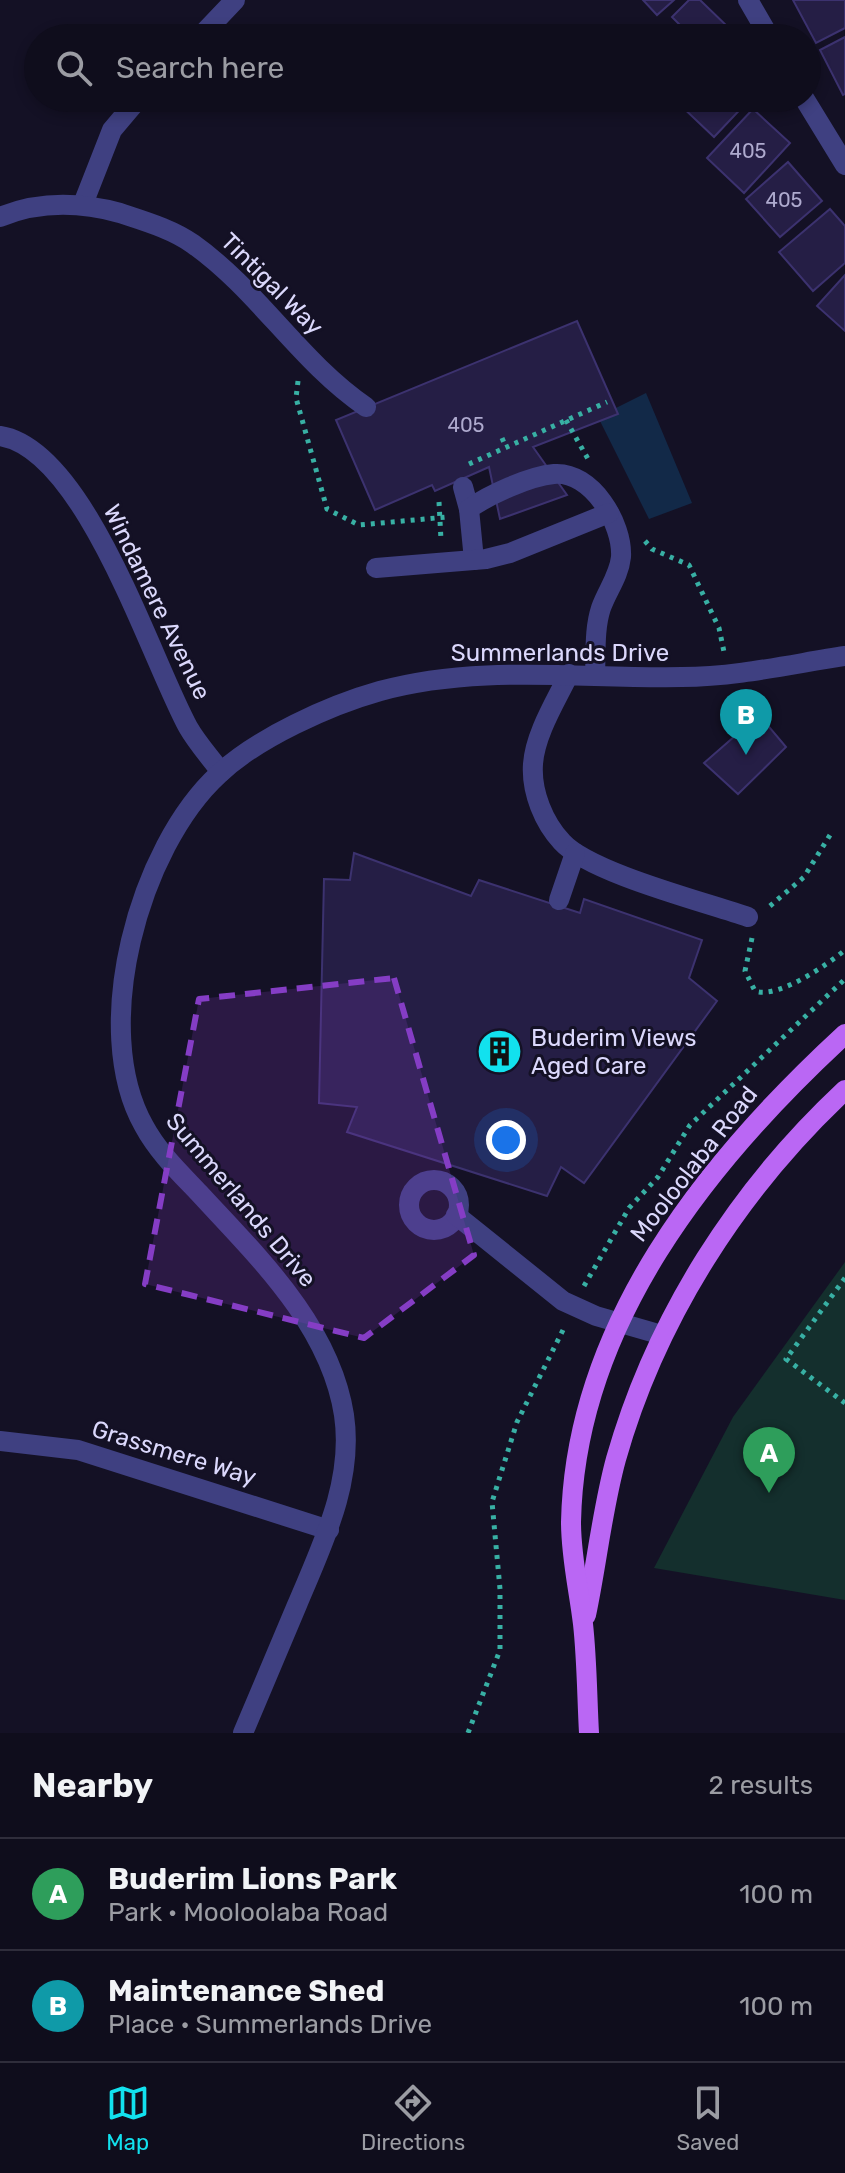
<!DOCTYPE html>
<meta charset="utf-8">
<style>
:root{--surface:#0f0d1c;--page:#1d1b29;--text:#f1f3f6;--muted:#9b9ca3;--line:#2f2d3b;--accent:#12e1ee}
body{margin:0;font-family:Rubik,sans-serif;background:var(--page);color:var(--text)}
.you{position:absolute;left:506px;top:1140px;width:28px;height:28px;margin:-20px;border:6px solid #fff;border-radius:50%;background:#1a73e8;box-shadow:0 0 0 12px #1a73e833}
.badge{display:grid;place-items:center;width:52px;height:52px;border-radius:50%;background:var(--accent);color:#fff;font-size:26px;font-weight:700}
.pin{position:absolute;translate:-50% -66px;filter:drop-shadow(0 2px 4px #0008)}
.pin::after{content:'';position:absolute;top:42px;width:28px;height:24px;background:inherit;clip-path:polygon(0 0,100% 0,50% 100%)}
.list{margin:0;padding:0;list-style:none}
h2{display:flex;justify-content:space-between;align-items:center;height:104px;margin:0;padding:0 32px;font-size:34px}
h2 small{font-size:26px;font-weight:400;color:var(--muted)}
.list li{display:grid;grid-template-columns:52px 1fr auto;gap:24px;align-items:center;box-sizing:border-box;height:112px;padding:0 32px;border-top:2px solid var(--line)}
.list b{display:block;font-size:30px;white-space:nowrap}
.list p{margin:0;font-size:26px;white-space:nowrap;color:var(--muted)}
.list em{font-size:26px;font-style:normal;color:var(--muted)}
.icon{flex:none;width:44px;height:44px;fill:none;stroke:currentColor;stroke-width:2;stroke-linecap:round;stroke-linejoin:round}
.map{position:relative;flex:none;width:845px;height:1733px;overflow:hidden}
.search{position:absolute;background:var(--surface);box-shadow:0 4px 12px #0003;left:24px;right:24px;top:24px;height:88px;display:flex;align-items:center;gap:20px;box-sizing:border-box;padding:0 28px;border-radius:44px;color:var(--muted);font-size:30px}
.sheet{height:328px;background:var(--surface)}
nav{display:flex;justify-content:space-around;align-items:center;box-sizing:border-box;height:112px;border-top:2px solid var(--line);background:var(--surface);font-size:22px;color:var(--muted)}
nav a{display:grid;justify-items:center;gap:4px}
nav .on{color:var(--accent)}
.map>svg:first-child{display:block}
.green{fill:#142f2d}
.water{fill:#122948}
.building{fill:#251e45;stroke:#3c326f;stroke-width:2}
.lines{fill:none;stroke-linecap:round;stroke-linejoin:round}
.path{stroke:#38b0a4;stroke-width:5;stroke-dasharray:4 6;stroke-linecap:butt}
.minor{stroke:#3f4081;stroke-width:20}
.major{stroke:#ba67f4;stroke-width:20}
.marked{fill:#853dc5;fill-opacity:0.2;stroke:#853dc5;stroke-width:6;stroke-dasharray:16 10;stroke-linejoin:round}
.labels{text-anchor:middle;stroke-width:6;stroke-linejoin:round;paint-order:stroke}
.number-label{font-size:20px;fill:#aeaace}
.street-label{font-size:24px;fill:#dbd8fc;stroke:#141125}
.poi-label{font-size:24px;fill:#dbd8fc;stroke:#141125;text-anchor:start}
</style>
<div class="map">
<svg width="845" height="1733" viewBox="0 0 845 1733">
<rect width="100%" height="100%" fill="#141125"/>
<path class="green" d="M845,1262V1600L654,1568L733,1417Z"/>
<path class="water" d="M646,393L692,503L649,519L598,417Z"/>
<g class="building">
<path d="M643,0H674L657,15Z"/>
<path d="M689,0H700L730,29L721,38H675L672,35L681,26L672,17Z"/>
<path d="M793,0H845V28L816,43Z"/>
<path d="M845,37V94L843,95L820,50Z"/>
<path d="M682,98H751L714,137L678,103Z"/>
<path d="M753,109L790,143L744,193L707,158Z"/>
<path d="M788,162L822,201L780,237L746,199Z"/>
<path d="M830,209L845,226V263L813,291L779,252Z"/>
<path d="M845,275V331L817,306Z"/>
<path d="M577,321L618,414L533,447L567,495L500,519L489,467L435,491L432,485L375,510L336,420Z"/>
<path d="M759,715L786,747L738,794L704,763Z"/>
<path d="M354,853L471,896L479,880L580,913L584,899L702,940L689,978L717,1001L584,1183L561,1167L547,1196L347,1132L357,1107L319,1103L324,879L350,880Z"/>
</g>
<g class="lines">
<g class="path">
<path d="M298,381L296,398L327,509L359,525L447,517"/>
<path d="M566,420L588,459"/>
<path d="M502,438L506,447"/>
<path d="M469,464L607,402"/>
<path d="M439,502L441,540"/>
<path d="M645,541L652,549L689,565L719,628L724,652"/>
<path d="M770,906L804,877L830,835"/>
<path d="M752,938L745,971L755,991C778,999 827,965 845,950"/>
<path d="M845,1278L786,1359L845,1403"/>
<path d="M584,1286L629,1208L658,1177L690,1125L845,979"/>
<path d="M468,1733L500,1650V1589L492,1502L517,1422L564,1328"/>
</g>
<g class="minor">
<path d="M748,0L770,38"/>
<path d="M199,38L235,0"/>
<path d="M804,98L845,165"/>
<path d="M83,204L112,130L139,98"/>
<path d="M0,217C39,201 80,202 120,213C144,221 172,229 193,244C258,290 300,362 366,407"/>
<path d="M0,436C85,449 150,657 188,727C197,743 210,757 221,772"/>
<path d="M463,487L469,509"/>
<path d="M474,560L469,509C488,495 530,476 554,474C592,471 623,524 621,557C619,576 607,591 601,608C594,629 596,654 595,675"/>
<path d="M376,568L486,559L510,553L609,513"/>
<path d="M569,674C556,701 535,734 533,764C531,792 544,823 562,842C590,873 705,902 748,917"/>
<path d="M559,900L575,853"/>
<circle cx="434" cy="1205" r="25"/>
<path d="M456,1215L563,1301L596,1316L662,1335"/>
<path d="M0,1441L78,1450L329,1530"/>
<path d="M243,1733C261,1690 279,1648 297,1605C322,1545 354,1482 344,1415C330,1325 257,1256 199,1193C179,1172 158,1152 144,1126C89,1029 139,847 219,774C257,738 330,705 380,691C479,664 581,679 682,677C736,677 792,664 845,656"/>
</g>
<g class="major">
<path d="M586,1615C597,1563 602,1510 616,1459C656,1318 738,1190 845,1090"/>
<path d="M589,1733C587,1697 587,1660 583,1624C579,1590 571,1558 571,1522C575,1325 707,1161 845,1034"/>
</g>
</g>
<path class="marked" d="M394,978L474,1255L364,1338L145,1284L199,999Z"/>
<defs>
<symbol id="building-disc" viewBox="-11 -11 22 22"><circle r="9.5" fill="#12e1ee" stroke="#141125"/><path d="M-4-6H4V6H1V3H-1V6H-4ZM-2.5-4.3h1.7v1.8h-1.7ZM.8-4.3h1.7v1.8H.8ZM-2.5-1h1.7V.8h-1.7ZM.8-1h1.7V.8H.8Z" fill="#111"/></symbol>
</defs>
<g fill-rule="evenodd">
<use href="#building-disc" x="474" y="1026" width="51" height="51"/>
</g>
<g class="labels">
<g class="number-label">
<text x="748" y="158">405</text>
<text x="784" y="207">405</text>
<text x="466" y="432">405</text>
</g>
<g class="street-label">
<text transform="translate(272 284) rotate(45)" y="8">Tintigal Way</text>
<text transform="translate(157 602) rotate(64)" y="8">Windamere Avenue</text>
<text x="560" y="661">Summerlands Drive</text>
<text transform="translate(694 1164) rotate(-52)" y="8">Mooloolaba Road</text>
<text transform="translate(241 1200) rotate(50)" y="8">Summerlands Drive</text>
<text transform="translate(174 1453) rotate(17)" y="8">Grassmere Way</text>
</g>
<g class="poi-label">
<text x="531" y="1046">Buderim Views<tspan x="531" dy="28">Aged Care</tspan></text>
</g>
</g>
</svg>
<div class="you"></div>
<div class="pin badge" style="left:769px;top:1493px;background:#2e9e5b">A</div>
<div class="pin badge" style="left:746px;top:755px;background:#0f9aa8">B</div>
<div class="search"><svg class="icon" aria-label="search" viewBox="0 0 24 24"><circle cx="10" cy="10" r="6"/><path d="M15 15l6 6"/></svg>Search here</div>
</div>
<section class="sheet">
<h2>Nearby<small>2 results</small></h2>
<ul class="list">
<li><span class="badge" style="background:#2e9e5b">A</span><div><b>Buderim Lions Park</b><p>Park · Mooloolaba Road</p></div><em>100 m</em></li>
<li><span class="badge" style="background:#0f9aa8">B</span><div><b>Maintenance Shed</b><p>Place · Summerlands Drive</p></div><em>100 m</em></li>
</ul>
</section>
<nav>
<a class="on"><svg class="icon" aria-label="map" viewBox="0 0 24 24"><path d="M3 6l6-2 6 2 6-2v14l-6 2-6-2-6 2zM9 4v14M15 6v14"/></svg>Map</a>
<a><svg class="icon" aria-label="directions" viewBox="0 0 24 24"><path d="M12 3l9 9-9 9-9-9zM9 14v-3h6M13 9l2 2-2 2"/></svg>Directions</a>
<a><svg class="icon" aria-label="saved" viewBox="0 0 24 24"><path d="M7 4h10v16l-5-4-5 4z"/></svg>Saved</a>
</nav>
